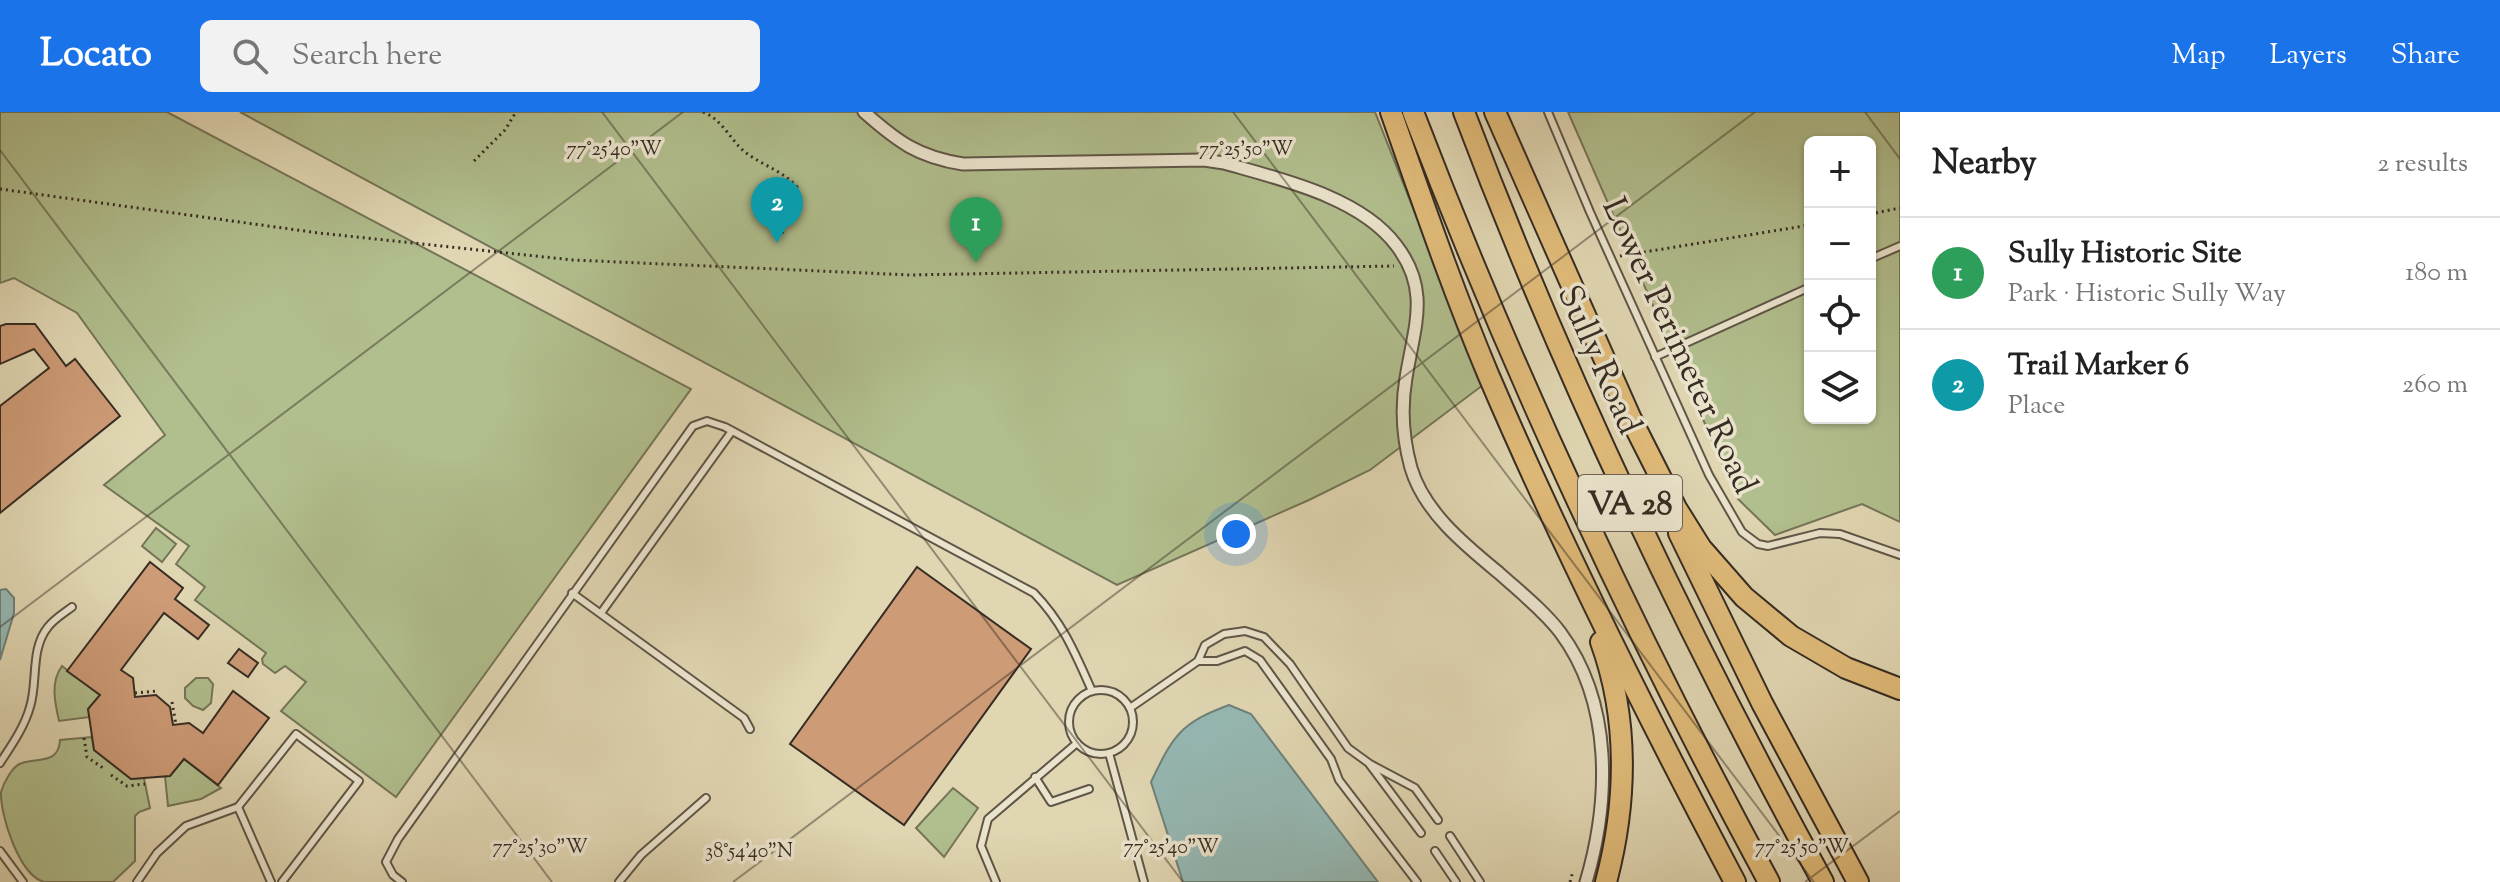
<!DOCTYPE html>
<meta charset="utf-8">
<style>
:root{--surface:#fff;--page:#f2f2f2;--text:#222;--muted:#767676;--line:#e0e0e0;--accent:#1a73e8}
body{margin:0;font-family:"Sorts Mill Goudy",serif;background:var(--page);color:var(--text)}
.controls{position:absolute;right:24px;top:24px;display:grid;overflow:hidden;border-radius:12px;box-shadow:0 2px 6px #0004}
.controls button{width:72px;height:72px;display:grid;place-items:center;padding:0;border:0;border-bottom:2px solid var(--line);background:var(--surface);color:var(--text);font:40px sans-serif}
.you{position:absolute;left:1236px;top:422px;width:28px;height:28px;margin:-20px;border:6px solid #fff;border-radius:50%;background:#1a73e8;box-shadow:0 0 0 12px #1a73e833}
.badge{display:grid;place-items:center;width:52px;height:52px;border-radius:50%;background:var(--accent);color:#fff;font-size:26px;font-weight:700}
.pin{position:absolute;translate:-50% -66px;filter:drop-shadow(0 2px 4px #0008)}
.pin::after{content:'';position:absolute;top:42px;width:28px;height:24px;background:inherit;clip-path:polygon(0 0,100% 0,50% 100%)}
.list{margin:0;padding:0;list-style:none}
h2{display:flex;justify-content:space-between;align-items:center;height:104px;margin:0;padding:0 32px;font-size:34px}
h2 small{font-size:26px;font-weight:400;color:var(--muted)}
.list li{display:grid;grid-template-columns:52px 1fr auto;gap:24px;align-items:center;box-sizing:border-box;height:112px;padding:0 32px;border-top:2px solid var(--line)}
.list b{display:block;font-size:30px;white-space:nowrap}
.list p{margin:0;font-size:26px;white-space:nowrap;color:var(--muted)}
.list em{font-size:26px;font-style:normal;color:var(--muted)}
.icon{flex:none;width:44px;height:44px;fill:none;stroke:currentColor;stroke-width:2;stroke-linecap:round;stroke-linejoin:round}
.map{position:relative;flex:none;width:1900px;height:770px;overflow:hidden}
header{display:flex;align-items:center;gap:48px;box-sizing:border-box;height:112px;padding:0 40px;background:var(--accent);color:#fff}
header strong{font-size:38px}
nav{display:flex;gap:44px;margin-inline-start:auto;font-size:28px}
.search{width:560px;height:72px;background:var(--page);display:flex;align-items:center;gap:20px;box-sizing:border-box;padding:0 28px;border-radius:12px;color:var(--muted);font-size:30px}
main{display:flex}
aside{flex:1;background:var(--surface)}
.map>svg:first-child{display:block}
.green{fill:#b1be8d;stroke:#747558;stroke-width:2;fill-rule:evenodd}
.water{fill:#95b8b3;stroke:#6f8079;stroke-width:2}
.building{fill:#cd9b76;stroke:#362c23;stroke-width:2}
.lines{fill:none;stroke-linecap:round;stroke-linejoin:round}
.lane-casing{stroke:#605647;stroke-width:10}
.street-casing{stroke:#605647;stroke-width:15}
.highway-casing{stroke:#362c23;stroke-width:24}
.path{stroke:#362c23;stroke-width:3;stroke-dasharray:2 4;stroke-linecap:butt}
.lane{stroke:#ebe4cd;stroke-width:6}
.street{stroke:#ebe4cd;stroke-width:11}
.highway{stroke:#e0bb79;stroke-width:20}
.ticks{fill:none;stroke:#362c23;stroke-width:2;stroke-opacity:0.45}
.labels{text-anchor:middle;stroke-width:7;stroke-linejoin:round;paint-order:stroke}
.shield{fill:#ebe4cd;stroke:#6c6356;stroke-width:2}
.shield-label{font-size:32px;font-weight:bold;fill:#362c23}
.street-label{font-size:34px;fill:#362c23;stroke:#ebe4cd}
.ticks-label{font-size:20px;text-anchor:middle;fill:#362c23;stroke:#ebe4cd;stroke-width:7;stroke-linejoin:round;paint-order:stroke}
</style>
<header>
<strong>Locato</strong>
<div class="search"><svg class="icon" aria-label="search" viewBox="0 0 24 24"><circle cx="10" cy="10" r="6"/><path d="M15 15l6 6"/></svg>Search here</div>
<nav><a>Map</a><a>Layers</a><a>Share</a></nav>
</header>
<main>
<div class="map">
<svg width="1900" height="770" viewBox="0 0 1900 770">
<rect width="100%" height="100%" fill="#e0d6b2"/>
<filter id="stains"><feTurbulence type="fractalNoise" baseFrequency=".0025" numOctaves="4"/><feColorMatrix values="0 0 0 0 .2 0 0 0 0 .09 0 0 0 0 .02 0 0 0 .5 -.17"/></filter>
<radialGradient id="worn" r=".72"><stop offset=".6" stop-color="#630" stop-opacity="0"/><stop offset="1" stop-color="#630" stop-opacity=".3"/></radialGradient>
<g class="green">
<path d="M0,0H167L691,277L396,685L281,599L306,570L285,554L275,561L263,552L262,547L266,541L195,488L205,475L176,452L189,434L104,373L165,323L77,201L14,166L0,171Z"/>
<path d="M240,0H1375L1483,273L1370,358L1309,388L1117,473Z"/>
<path d="M1568,0H1900V410L1862,392L1775,423L1738,387ZM1810,30H1870V306H1810Z"/>
<path d="M156,416L176,432L162,450L142,434Z"/>
<path d="M62,554L100,583L88,597L90,605L59,609C55,591 50,570 62,554Z"/>
<path d="M196,566H208L213,572L211,591L203,598L193,594L185,586V576Z"/>
<path d="M92,625L94,638L131,667L144,666L150,696L139,700L135,704V749L113,770C96,770 59,770 44,770C19,763 0,703 1,680C4,670 13,653 22,651C38,646 59,652 60,628Z"/>
<path d="M184,647L221,676L201,687L168,694L165,664H170Z"/>
<path d="M953,676L978,696L944,745L916,716Z"/>
</g>
<g class="water">
<path d="M6,477L14,486V501L0,548V478Z"/>
<path d="M1229,593L1251,602L1378,770H1183L1151,670C1173,624 1180,611 1229,593Z"/>
</g>
<g class="building">
<path d="M6,212H35L66,254L75,247L120,304L0,401V294L49,256L34,237L0,252V214Z"/>
<path d="M150,450L183,476L175,487L209,513L198,527L164,501L121,558L133,566L135,585L156,583L170,595L173,613L189,611L203,621L233,579L269,606L218,673L184,647L170,664L131,667L94,638L88,597L100,583L67,559Z"/>
<path d="M917,455L1031,537L904,713L790,632Z"/>
<path d="M239,537L258,551L248,565L228,551Z"/>
</g>
<g class="lines">
<defs>
<g id="lane">
<path d="M1548,0L1590,100L1709,363L1742,420L1758,432L1768,434L1820,421L1840,422L1900,443"/>
<path d="M1870,147L1900,134"/>
<path d="M1655,245L1810,175"/>
<path d="M572,481L744,606L750,617"/>
<path d="M601,501L732,319"/>
<path d="M1198,549H1217L1245,539L1260,548L1331,647L1339,668L1417,770"/>
<circle cx="1101" cy="610" r="32"/>
<path d="M1130,596L1198,549L1205,533L1224,522L1245,519L1264,525L1290,552L1348,636L1370,652L1415,676L1438,708"/>
<path d="M1109,641L1144,770"/>
<path d="M0,651C11,634 24,616 30,595C38,570 30,537 48,515C54,507 64,501 72,495"/>
<path d="M1370,653L1421,721"/>
<path d="M1035,665L1051,690L1089,677"/>
<path d="M238,695L271,770"/>
<path d="M1450,724L1480,770"/>
<path d="M0,739L23,770"/>
<path d="M1435,739L1456,770"/>
<path d="M137,770L157,741L186,714L238,695L296,622L359,669L282,770"/>
<path d="M402,770L393,763L386,750L398,727L693,314L707,309L725,315L1034,481C1063,511 1075,541 1092,579"/>
<path d="M619,770L641,743L706,686"/>
<path d="M996,770L981,734L988,707L1077,631"/>
</g>
<path id="street" d="M864,0C898,30 918,45 963,52L1204,48L1224,51C1280,67 1360,85 1396,133C1431,178 1414,215 1406,266C1401,295 1403,327 1411,356C1424,400 1465,433 1499,461C1520,480 1543,498 1560,520C1613,591 1610,689 1586,770"/>
<g id="highway">
<path d="M1391,0C1422,88 1452,176 1488,262C1562,435 1647,604 1735,770"/>
<path d="M1413,0C1514,264 1634,521 1769,770"/>
<path d="M1464,0C1564,265 1687,522 1823,770"/>
<path d="M1495,0L1631,307L1676,396L1701,436L1744,485L1791,524L1846,556L1900,577"/>
<path d="M1679,421L1762,591L1858,770"/>
<path d="M1601,530C1629,607 1627,691 1606,770"/>
</g>
</defs>
<use href="#lane" class="lane-casing"/>
<use href="#street" class="street-casing"/>
<use href="#highway" class="highway-casing"/>
<g class="path">
<path d="M703,0C724,8 731,31 749,43C765,54 784,60 797,75L781,125"/>
<path d="M474,49L505,18L516,0"/>
<path d="M0,77L319,121L573,148L910,163L1394,154"/>
<path d="M1870,102L1900,96"/>
<path d="M1620,144L1810,113"/>
<path d="M135,581L157,579"/>
<path d="M172,590L176,613"/>
<path d="M84,626L87,645L103,656"/>
<path d="M111,663L127,674L145,672"/>
<path d="M1570,770L1573,759"/>
</g>
<use href="#lane" class="lane"/>
<use href="#street" class="street"/>
<use href="#highway" class="highway"/>
</g>
<path class="ticks" d="M602,0L1183,770M1233,0L1814,770M1865,0L1900,47M0,38L552,770M0,515L683,0M733,770L1755,0M1805,770L1900,699"/>
<g class="labels">
<rect class="shield" x="1578" y="363" width="104" height="56" rx="6"/>
<g class="shield-label">
<text x="1630" y="402">VA 28</text>
</g>
<g class="street-label">
<text transform="translate(1681 233) rotate(65)" y="12">Lower Perimeter Road</text>
<text transform="translate(1601 247) rotate(66)" y="12">Sully Road</text>
</g>
</g>
<g class="ticks-label">
<text x="614" y="43">77°25'40"W</text>
<text x="1246" y="43">77°25'50"W</text>
<text x="540" y="741">77°25'30"W</text>
<text x="1171" y="741">77°25'40"W</text>
<text x="1802" y="741">77°25'50"W</text>
<text x="749" y="745">38°54'40"N</text>
</g>
<rect width="100%" height="100%" filter="url(#stains)"/>
<rect width="100%" height="100%" fill="url(#worn)"/>
</svg>
<div class="controls">
<button>+</button>
<button>−</button>
<button><svg class="icon" aria-label="locate" viewBox="0 0 24 24"><circle cx="12" cy="12" r="6"/><path d="M12 2v4M12 18v4M2 12h4M18 12h4"/></svg></button>
<button><svg class="icon" aria-label="layers" viewBox="0 0 24 24"><path d="M12 4l9 5-9 5-9-5zM3 14l9 5 9-5"/></svg></button>
</div>
<div class="you"></div>
<div class="pin badge" style="left:976px;top:151px;background:#2e9e5b">1</div>
<div class="pin badge" style="left:777px;top:131px;background:#0f9aa8">2</div>
</div>
<aside>
<h2>Nearby<small>2 results</small></h2>
<ul class="list">
<li><span class="badge" style="background:#2e9e5b">1</span><div><b>Sully Historic Site</b><p>Park · Historic Sully Way</p></div><em>180 m</em></li>
<li><span class="badge" style="background:#0f9aa8">2</span><div><b>Trail Marker 6</b><p>Place</p></div><em>260 m</em></li>
</ul>
</aside>
</main>
